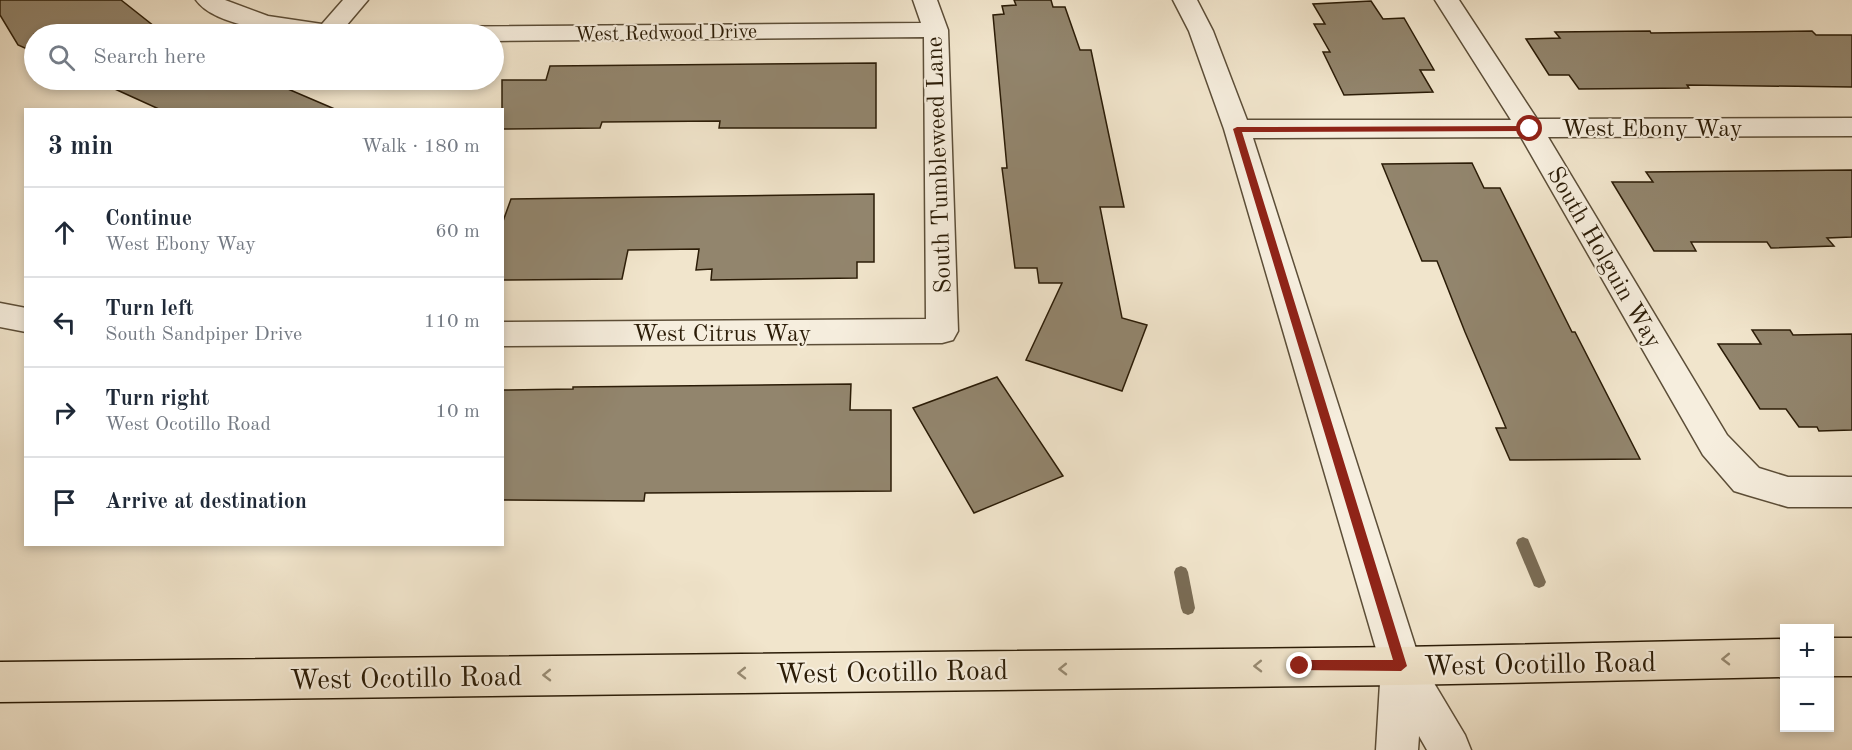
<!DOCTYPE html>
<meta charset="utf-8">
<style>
:root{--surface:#fff;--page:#f6f6f7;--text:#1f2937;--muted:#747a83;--line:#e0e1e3}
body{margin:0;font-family:"Old Standard TT",serif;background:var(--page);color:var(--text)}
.controls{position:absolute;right:18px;bottom:18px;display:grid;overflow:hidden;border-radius:0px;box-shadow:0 3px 9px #0003}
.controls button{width:54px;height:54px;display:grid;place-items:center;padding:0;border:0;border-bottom:2px solid var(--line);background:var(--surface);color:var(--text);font:30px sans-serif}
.stop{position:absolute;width:18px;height:18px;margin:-14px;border:4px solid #8f2418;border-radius:50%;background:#fff}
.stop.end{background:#8f2418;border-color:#fff;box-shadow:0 2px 6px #0008}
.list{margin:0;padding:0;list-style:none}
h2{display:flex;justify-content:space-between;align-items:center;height:78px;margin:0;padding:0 24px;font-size:26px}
h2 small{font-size:20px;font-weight:400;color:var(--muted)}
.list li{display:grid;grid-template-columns:39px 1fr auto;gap:18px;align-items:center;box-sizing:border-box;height:90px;padding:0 24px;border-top:2px solid var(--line)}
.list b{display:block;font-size:22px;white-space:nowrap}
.list p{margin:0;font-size:20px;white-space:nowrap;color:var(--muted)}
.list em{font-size:20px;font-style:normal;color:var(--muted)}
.icon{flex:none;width:33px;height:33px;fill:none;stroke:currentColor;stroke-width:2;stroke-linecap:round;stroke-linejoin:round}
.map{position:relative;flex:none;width:1852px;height:750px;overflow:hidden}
.search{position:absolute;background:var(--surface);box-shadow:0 3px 9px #0003;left:24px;top:24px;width:480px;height:66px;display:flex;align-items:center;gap:15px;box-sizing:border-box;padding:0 21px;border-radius:33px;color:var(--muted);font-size:22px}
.panel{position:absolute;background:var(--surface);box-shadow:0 3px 9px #0003;left:24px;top:108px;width:480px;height:438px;border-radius:0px}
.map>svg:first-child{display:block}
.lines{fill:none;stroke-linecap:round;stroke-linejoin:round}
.stream{fill:#7a6c55;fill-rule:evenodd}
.building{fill:#92856d;stroke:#2b1c07;stroke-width:1.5}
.minor-casing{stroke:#5c4e38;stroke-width:3}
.major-casing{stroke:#2b1c07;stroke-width:3}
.minor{fill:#f6eede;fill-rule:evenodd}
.major{fill:#f1e5cc;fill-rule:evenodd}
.oneway{stroke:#988b73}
.route{fill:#8f2418}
.labels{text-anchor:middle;stroke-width:4.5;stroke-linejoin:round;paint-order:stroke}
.far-street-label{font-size:20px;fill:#2b1c07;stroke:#f6eede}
.street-label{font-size:24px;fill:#2b1c07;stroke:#f6eede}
.near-street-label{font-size:28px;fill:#2b1c07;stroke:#f6eede}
</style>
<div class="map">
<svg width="1852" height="750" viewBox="0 0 1852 750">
<rect width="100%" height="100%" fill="#f1e5cc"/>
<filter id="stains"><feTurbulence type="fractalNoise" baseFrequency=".00333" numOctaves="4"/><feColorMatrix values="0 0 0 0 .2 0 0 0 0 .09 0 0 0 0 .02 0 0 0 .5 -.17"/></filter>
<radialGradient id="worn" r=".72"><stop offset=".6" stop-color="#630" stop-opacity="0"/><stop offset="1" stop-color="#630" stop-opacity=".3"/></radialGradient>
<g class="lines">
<g class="stream">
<path d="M1523,537L1528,539L1546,582L1544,586L1539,588L1534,586L1516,543L1518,539Z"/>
<path d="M1181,566L1186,568L1188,572L1195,608L1193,613L1188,615L1183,613L1181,608L1174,572L1176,568Z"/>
</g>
</g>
<g class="building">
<path d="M0,0H121L164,34H34V52L18,45L0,15Z"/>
<path d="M1014,0H1051L1053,7H1065L1080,50H1091L1124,207H1100L1122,318L1147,325L1122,391L1026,360L1062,283H1039L1037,268H1015L1002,168H1007L993,15L1004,14L1002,6L1016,5Z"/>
<path d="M1371,1L1383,19L1404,18L1434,70H1420L1433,92L1344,95L1323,52H1330L1314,24H1325L1313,4Z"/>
<path d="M1650,31L1651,33L1812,31L1816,35H1852V87L1687,85L1689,88L1579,89L1569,75H1549L1526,39L1560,38L1555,32Z"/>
<path d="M876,63V128H719L720,121L602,122L600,128L502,129V80H546L550,66Z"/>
<path d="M95,80H267L337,110H161Z"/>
<path d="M1472,163L1484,188H1500L1572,332H1575L1640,459L1510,460L1496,428H1506L1465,332L1437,261H1422L1382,164Z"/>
<path d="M1852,170V237L1827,238L1834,246L1771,248L1767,242H1691L1696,251H1654L1612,182H1653L1646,172Z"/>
<path d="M874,194V262H857V278L711,280L712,269L696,270L699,249L628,250L622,279L502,280V224L511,199Z"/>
<path d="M1752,330H1790L1793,335L1852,334V430L1819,431L1817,427H1799L1786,409H1760L1718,344H1761Z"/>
<path d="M997,377L1063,476L974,513L913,408Z"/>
<path d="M851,384L850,410H891V491L645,493L644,501L502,500V390L573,389V387Z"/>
</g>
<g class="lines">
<defs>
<g id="minor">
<path d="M196,0H225L268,16L322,24L343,0H368L346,26L380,29L383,34C343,39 221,36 196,0Z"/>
<path d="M913,0H937L948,30L958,331L953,340L942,343L502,346V322L926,319L924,37L494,41V34H384L387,29L396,27L921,23Z"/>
<path d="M1173,0H1197L1213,31L1247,120H1511L1435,0H1459L1537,119L1852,118V136L1548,137L1727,435L1759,468L1788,477H1852V507H1788L1747,495L1734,491L1703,455L1521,137L1253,138L1419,658L1465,735L1471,750H1427L1419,736L1418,750H1376L1381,666L1224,129L1189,31Z"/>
<path d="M0,303L26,308V332L0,327Z"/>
</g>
<g id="major">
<rect x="1830" y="638" width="22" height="38"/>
<path d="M1784,639V677L1401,685L0,702V662L1401,647Z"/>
</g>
</defs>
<use href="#minor" class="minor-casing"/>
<use href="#major" class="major-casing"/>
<use href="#minor" class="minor"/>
<use href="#major" class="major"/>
</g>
<defs><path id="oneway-chevron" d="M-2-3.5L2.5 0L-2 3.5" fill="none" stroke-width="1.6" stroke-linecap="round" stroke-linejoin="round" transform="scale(1.5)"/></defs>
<g class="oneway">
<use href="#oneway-chevron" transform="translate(1726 659) rotate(179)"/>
<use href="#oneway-chevron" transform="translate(1258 666) rotate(179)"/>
<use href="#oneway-chevron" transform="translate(1063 669) rotate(179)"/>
<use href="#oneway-chevron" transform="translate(742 673) rotate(179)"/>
<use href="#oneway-chevron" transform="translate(547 675) rotate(179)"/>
</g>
<path class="route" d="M1530,126L1533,127V131L1242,132L1407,666L1401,671L1296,670V662L1300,660H1393L1233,129L1237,127Z"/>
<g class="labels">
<g class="far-street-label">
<text transform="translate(666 32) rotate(-1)" y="7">West Redwood Drive</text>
</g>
<g class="street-label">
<text x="1652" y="136">West Ebony Way</text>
<text transform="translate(938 165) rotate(-92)" y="8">South Tumbleweed Lane</text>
<text transform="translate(1605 257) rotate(60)" y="8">South Holguin Way</text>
<text x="722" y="341">West Citrus Way</text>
</g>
<g class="near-street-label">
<text transform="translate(1540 663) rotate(-1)" y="10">West Ocotillo Road</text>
<text transform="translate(892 671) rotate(-1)" y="10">West Ocotillo Road</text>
<text transform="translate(406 677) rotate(-1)" y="10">West Ocotillo Road</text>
</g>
</g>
<rect width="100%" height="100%" filter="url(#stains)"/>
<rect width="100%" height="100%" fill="url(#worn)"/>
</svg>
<div class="controls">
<button>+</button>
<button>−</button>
</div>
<div class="stop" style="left:1530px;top:129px"></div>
<div class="stop end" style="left:1300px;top:666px"></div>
<div class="search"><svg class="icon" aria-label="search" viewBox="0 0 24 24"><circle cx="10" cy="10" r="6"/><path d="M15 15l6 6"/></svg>Search here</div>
<section class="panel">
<h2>3 min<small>Walk · 180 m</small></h2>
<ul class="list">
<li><svg class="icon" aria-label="ahead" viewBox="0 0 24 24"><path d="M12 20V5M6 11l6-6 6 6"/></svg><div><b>Continue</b><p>West Ebony Way</p></div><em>60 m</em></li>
<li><svg class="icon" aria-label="left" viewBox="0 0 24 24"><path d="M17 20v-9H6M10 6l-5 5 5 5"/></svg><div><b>Turn left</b><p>South Sandpiper Drive</p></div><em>110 m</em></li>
<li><svg class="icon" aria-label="right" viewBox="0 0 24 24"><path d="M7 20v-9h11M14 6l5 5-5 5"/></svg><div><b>Turn right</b><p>West Ocotillo Road</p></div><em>10 m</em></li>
<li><svg class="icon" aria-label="arrive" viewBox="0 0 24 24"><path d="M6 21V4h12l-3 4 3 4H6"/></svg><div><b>Arrive at destination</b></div></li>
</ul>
</section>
</div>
